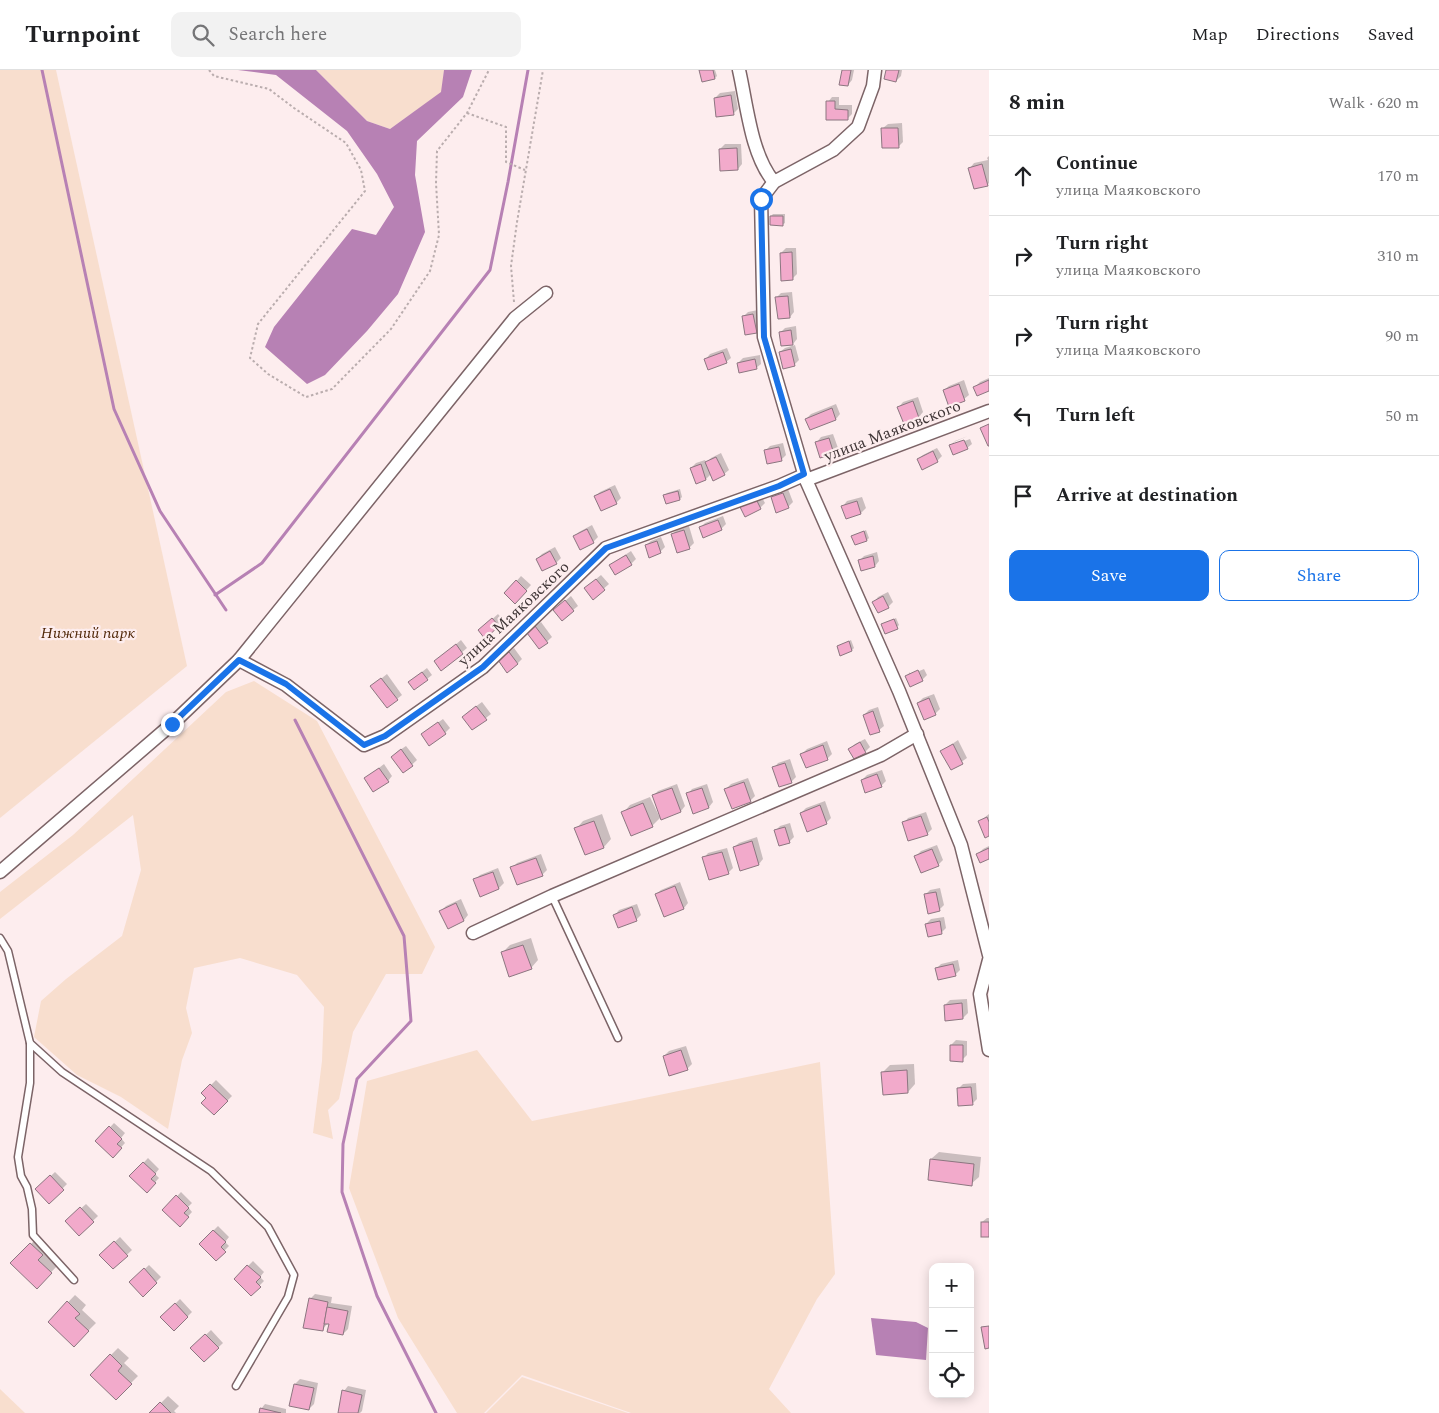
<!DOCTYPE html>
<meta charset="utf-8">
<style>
:root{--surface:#fff;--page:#f2f2f2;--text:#202124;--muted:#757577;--line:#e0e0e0;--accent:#1a73e8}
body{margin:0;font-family:Spectral,serif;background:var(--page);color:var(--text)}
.controls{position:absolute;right:15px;bottom:15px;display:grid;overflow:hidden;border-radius:10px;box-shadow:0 2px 12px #0003}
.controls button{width:45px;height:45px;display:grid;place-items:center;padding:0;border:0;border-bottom:1px solid var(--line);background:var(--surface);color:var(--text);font:25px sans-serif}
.stop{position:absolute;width:15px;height:15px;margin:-11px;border:4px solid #1a73e8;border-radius:50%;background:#fff}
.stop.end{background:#1a73e8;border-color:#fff;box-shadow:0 1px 5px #0008}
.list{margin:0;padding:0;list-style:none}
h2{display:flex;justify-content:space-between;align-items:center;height:65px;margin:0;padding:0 20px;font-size:21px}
h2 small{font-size:16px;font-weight:400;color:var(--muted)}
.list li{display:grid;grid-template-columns:32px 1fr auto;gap:15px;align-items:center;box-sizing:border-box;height:80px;padding:0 20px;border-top:1px solid var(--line)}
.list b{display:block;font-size:19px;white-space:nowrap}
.list p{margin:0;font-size:16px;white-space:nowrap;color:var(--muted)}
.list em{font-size:16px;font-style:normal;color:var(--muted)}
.actions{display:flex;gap:10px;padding:15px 20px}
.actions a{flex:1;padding:11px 0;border:1px solid var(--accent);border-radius:10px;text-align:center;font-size:18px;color:var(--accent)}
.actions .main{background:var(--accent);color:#fff}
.icon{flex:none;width:28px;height:28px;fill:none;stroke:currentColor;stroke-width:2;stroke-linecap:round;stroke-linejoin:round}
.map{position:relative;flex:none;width:989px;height:1343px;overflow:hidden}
header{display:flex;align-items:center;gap:30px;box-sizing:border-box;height:70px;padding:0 25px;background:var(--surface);border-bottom:1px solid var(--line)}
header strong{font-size:24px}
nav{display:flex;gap:28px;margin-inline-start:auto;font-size:18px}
.search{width:350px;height:45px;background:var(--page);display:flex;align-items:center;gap:12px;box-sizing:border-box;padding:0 18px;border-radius:10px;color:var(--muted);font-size:19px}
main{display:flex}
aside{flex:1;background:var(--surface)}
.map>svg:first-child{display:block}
.green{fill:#f8dece}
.water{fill:#b781b4}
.shadow{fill:#0003}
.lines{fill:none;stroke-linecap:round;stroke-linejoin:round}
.stream{stroke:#b781b4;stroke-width:3}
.building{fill:#f2aacb;stroke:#8c7680}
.lane-casing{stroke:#7c6467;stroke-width:9}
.street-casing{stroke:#7c6467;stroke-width:15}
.path{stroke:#baadae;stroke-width:2;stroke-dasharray:2.5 2.5;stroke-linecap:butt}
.lane{stroke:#fff;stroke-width:6}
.street{stroke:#fff;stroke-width:12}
.route{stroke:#1a73e8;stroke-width:6}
.labels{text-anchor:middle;stroke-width:4.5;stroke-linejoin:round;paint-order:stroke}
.street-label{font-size:16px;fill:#3e3435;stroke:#fdedee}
.park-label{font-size:16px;font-style:italic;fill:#522809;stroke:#fdedee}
</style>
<header>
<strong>Turnpoint</strong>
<div class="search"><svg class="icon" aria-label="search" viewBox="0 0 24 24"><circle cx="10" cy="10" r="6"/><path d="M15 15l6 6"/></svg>Search here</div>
<nav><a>Map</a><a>Directions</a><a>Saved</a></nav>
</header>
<main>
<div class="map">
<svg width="989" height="1343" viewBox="0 0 989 1343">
<rect width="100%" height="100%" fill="#fdedee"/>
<g class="green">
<path d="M0,0H56L187,596L0,748Z"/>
<path d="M316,0H444L442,22L390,59L367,51Z"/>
<path d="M254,611L317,651L435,877L422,904H386L353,962L339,1029L328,1040L333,1069L313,1063L322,991L324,937L297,905L240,888L194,898L186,938L192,963L182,990L168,1059L121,1027L77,1005L34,967L41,931L66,909L122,866L141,800L133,745L0,849V822L73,765L226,622Z"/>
<path d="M477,980L532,1051L820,992L835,1204L817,1229L769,1319L791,1343H631L522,1305L484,1343H457L398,1248L349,1118L367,1011Z"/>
<path d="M522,1307L628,1343H486Z"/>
<path d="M0,1319L25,1343H0Z"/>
</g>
<g class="water">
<path d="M238,0H316L367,51L390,59L441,22L444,0H472L463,27L417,71L415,105L425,162L398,224L367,261L325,305L307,314L265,277L274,257L352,159L376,165L394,137L377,104L347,61L276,5Z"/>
<path d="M871,1248L916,1252L928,1258L926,1290L876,1285Z"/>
</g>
<g class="shadow">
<path d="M700,0H715L717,6L715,8L703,10Z"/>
<path d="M843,0H854L852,10L848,15Z"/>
<path d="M888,0H902L901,6L896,11Z"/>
<path d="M735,21L738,39L733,44L715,28L720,23Z"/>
<path d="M832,27H839V35H852V44L847,49H827L828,32Z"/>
<path d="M902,53L903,72L898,77L883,58L888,54Z"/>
<path d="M725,74H741L742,94L738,99L720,79Z"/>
<path d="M989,86V113L987,115L970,98L974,93L988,90L987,88Z"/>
<path d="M773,144H785V153L782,155L771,146Z"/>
<path d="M786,178H796L797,204L792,209L781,183Z"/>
<path d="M792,222L794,242L790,247L777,227L781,223Z"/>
<path d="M758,240L761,257L756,262L743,247L748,242Z"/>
<path d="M796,256L797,269L793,274L780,263L785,258Z"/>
<path d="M795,275L799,290L794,295L780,282L785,278Z"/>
<path d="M727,278L731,288L726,292L706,289L710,284Z"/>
<path d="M760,285L761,294L756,298L738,293L743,288Z"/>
<path d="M989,308V320L975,317L980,312Z"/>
<path d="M964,310L969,325L964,329L950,335L944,320L949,316Z"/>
<path d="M918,327L923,342L919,347L899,337L903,332Z"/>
<path d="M836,334L840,344L836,349H806L811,344Z"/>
<path d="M833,364L838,378L833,383L817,372L821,367Z"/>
<path d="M968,366L954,372V375L970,369L972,374L967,378L950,376L955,371Z"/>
<path d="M783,373L786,385L782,389L768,393L765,381L770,376Z"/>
<path d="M937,378L942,386L937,391L918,389L923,385Z"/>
<path d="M721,383L729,400L724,404H711L706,409L697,413L691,398L696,393L705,390L706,393L711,388Z"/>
<path d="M615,415L621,428L616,433L595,426L600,422Z"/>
<path d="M680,419L682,427L680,429L667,432L665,425L667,423Z"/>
<path d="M788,419L793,432L788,437L772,428L777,423Z"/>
<path d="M761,426L765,433L760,438L742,437Z"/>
<path d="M862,427L866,438L861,443L846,448L843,436L847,431Z"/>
<path d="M723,446L726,454L721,459L701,457L705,453Z"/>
<path d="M592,455L598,467L593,472L575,466L579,462Z"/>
<path d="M689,456L694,473L689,478L672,464L677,460Z"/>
<path d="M866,460L869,468L867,470L853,466Z"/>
<path d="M661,467L665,477L660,482L646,475L651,471Z"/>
<path d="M555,477L561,488L556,493L537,489L542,484Z"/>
<path d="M631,481L636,489L631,494L610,495Z"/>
<path d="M877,482L879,491L875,496L860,490L864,486Z"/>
<path d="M601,505L609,514L593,528L590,514Z"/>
<path d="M521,506L531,515L515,532L506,523Z"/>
<path d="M888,522L893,532L888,537L874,532L878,527Z"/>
<path d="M571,526L578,536L573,540L560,535Z"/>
<path d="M498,544L503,550L485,567L480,560Z"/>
<path d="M896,548L899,555L897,557L885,553Z"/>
<path d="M541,552L552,567L540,578L533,558Z"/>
<path d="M461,570L467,578L442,599L436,591Z"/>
<path d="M851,570L854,578L852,580L838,576Z"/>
<path d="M514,578L522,589L518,593L504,586Z"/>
<path d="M427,598L432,605L427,609L409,612Z"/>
<path d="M924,599L927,605L922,610L907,606L910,602V605Z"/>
<path d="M387,604L402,625L397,629L372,616Z"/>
<path d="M934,624L940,639L935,644L918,633L923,628Z"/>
<path d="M482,632L491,644L472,659L468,642Z"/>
<path d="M878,637L884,656L879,660L864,645L869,640Z"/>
<path d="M443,649L450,658L445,663L422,664Z"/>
<path d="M865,669L870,677L865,682L850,679L855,674Z"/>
<path d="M958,670L967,688L951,699L942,681Z"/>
<path d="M827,671L832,684L827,689L802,684L807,679Z"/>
<path d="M406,676L417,690L404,702L397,682Z"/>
<path d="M790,689L796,707L791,712L774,698L778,693Z"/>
<path d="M384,694L392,706L388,711L366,708Z"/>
<path d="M882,700L886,711L881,716L862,710L867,705Z"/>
<path d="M748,708L755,726L750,731L726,719L731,714Z"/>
<path d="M677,714L685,736L681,741L653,726L658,721Z"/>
<path d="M707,714L713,732L709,737L694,742L688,724L692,719Z"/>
<path d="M650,727L660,748L652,756L623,743L630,735Z"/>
<path d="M825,731L831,748L826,753L801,743L806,738Z"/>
<path d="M926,742L932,759L927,764L904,753L908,748Z"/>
<path d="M602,744L611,769L604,777L585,784L576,759L583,751Z"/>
<path d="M989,744V765L979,752Z"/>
<path d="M790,753L794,767L789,772L776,760L780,756Z"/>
<path d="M757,767L763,789L759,794L741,799L734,777L739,773Z"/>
<path d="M937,775L943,790L938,795L916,786L921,781Z"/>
<path d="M989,776V788L978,784L983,779Z"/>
<path d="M727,778L733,798L728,803L704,788L708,783Z"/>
<path d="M541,784L547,800L542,805L512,798L517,793Z"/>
<path d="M498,798L504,813L499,818L481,825L475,810L480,805Z"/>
<path d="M680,812L688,833L684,838L665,845L656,824L661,820Z"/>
<path d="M940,818L944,835L939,840L925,825L930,820Z"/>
<path d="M461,829L468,845L464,850L449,858L441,841L446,836Z"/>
<path d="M637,834L641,845L636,850L615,845L619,840Z"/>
<path d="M944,847L946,858L942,862L926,854L931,849Z"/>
<path d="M531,868L538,890L531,898L502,883L510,875Z"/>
<path d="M958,890L960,900L955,905L937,898L941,894Z"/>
<path d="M967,929L968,943L963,948L945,935L950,930Z"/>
<path d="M956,970L967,971V985L962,990L951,975Z"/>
<path d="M686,976L692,994L687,999L664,986L669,981Z"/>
<path d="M914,994L915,1014L908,1022L882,1003L890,995Z"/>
<path d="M216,1010L232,1026L214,1044L208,1028L203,1023Z"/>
<path d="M976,1013L977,1029L972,1034L958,1019L963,1014Z"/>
<path d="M114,1053L125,1063L121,1068L125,1073L113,1086L97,1071Z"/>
<path d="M939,1082L981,1087L979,1107L971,1114L931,1089Z"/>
<path d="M148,1088L159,1099L155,1104L159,1108L147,1121L131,1106Z"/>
<path d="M55,1102L67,1114L49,1132L37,1119Z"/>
<path d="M181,1122L192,1133L188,1137L192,1142L180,1155L164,1140Z"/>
<path d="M86,1134L98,1146L79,1164L67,1151Z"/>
<path d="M987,1148H989V1166L982,1152Z"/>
<path d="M218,1156L229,1167L225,1172L229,1176L216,1189L200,1174Z"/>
<path d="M38,1167L49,1177L44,1182L58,1195L37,1217L12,1193Z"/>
<path d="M120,1167L132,1180L113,1198L101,1185Z"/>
<path d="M253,1191L264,1202L260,1207L264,1211L251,1224L235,1209Z"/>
<path d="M149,1195L161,1207L143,1225L131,1212Z"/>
<path d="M315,1224L332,1227L331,1233L352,1236L348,1259L343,1264L330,1253H328L322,1260L310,1229Z"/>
<path d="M75,1225L86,1235L82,1240L96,1253L74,1275L49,1252Z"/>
<path d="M180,1229L192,1242L174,1260L162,1247Z"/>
<path d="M211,1260L223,1273L204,1291L192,1278Z"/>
<path d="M118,1278L129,1288L124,1293L138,1306L116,1328L92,1304Z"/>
<path d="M300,1309L318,1313L314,1334L309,1339L291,1335L295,1314Z"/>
<path d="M348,1316L366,1320L362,1341L360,1343H346L344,1321Z"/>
<path d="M168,1326L179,1336L174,1341L176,1343H151Z"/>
<path d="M265,1334L286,1339V1343H260L261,1339Z"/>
</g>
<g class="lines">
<g class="stream">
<path d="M42,0L114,339L160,441L226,540"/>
<path d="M215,525L262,493L490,200L508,112L528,0"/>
<path d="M295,650L404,866L411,951L357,1009L343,1074L342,1122L377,1226L436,1343"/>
</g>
</g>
<g class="building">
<path d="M699,0H713L715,9L702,12Z"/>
<path d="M842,0H851L848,16L839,15Z"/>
<path d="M886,0H899L896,12L884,9Z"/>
<path d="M731,25L734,45L716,47L714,28Z"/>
<path d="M826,31H835V39L848,40V50H826Z"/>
<path d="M881,58H898L899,78H882Z"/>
<path d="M737,78L738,100L720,101L719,79Z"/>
<path d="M982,94L988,116L974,119L968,98Z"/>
<path d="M770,146H783V156L770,155Z"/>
<path d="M792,182L793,210L781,211L780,183Z"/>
<path d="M788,226L790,248L778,249L775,227Z"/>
<path d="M753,244L757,263L745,265L742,246Z"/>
<path d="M791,260L793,275L781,276L779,262Z"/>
<path d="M791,279L795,296L783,299L779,282Z"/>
<path d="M723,282L727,293L708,300L704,289Z"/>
<path d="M755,289L757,299L739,303L737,293Z"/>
<path d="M989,310V321L977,326L973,317Z"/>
<path d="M959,314L965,331L949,337L943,320Z"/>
<path d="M913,331L919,348L904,354L897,337Z"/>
<path d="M832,338L836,350L810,360L805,349Z"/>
<path d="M989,354V376H988L980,358Z"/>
<path d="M829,368L834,384L820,388L815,372Z"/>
<path d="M964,370L968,379L953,385L949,375Z"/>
<path d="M779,377L782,391L767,394L764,380Z"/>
<path d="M933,381L938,392L922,400L917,389Z"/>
<path d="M716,387L725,405L713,411L705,392Z"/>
<path d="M701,394L706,410L696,414L690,398Z"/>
<path d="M610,419L617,434L601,441L594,426Z"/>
<path d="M678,421L680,430L666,434L663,425Z"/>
<path d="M783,423L789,438L776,443L771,427Z"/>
<path d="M756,429L761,439L745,447L740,437Z"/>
<path d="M857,431L861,444L846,449L841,436Z"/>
<path d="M718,450L722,460L703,468L699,457Z"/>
<path d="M587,459L594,473L580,480L573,466Z"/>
<path d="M684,460L690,479L677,483L671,464Z"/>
<path d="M864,461L867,471L855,475L851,466Z"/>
<path d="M657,471L661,483L649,488L645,475Z"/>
<path d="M550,481L557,494L542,501L536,489Z"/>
<path d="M626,485L632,495L615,505L609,495Z"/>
<path d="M873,486L875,497L861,501L858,490Z"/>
<path d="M596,509L605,520L593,530L584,518Z"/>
<path d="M516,510L527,521L515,534L504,523Z"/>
<path d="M883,526L889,538L878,543L872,532Z"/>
<path d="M565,530L574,541L562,551L553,540Z"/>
<path d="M492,548L499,556L485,569L478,560Z"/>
<path d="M894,549L898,559L885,564L881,554Z"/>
<path d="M535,556L548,573L539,579L527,563Z"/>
<path d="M849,571L852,581L840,586L837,576Z"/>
<path d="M456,574L463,584L441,601L434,591Z"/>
<path d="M509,582L518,594L507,603L498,590Z"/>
<path d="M918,600L923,611L910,617L905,606Z"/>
<path d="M422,602L428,610L414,620L408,612Z"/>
<path d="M381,608L398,630L387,638L370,616Z"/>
<path d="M929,628L936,645L924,650L917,633Z"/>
<path d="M476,636L487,650L472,660L462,647Z"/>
<path d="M873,641L880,662L870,665L863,645Z"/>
<path d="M438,652L446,664L429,676L421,664Z"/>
<path d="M860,672L866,683L854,689L848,679Z"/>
<path d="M953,674L963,694L951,700L940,681Z"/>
<path d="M823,675L828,690L806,698L800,684Z"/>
<path d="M401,679L413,696L403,703L391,687Z"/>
<path d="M785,693L792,713L779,717L772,697Z"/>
<path d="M379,698L389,712L373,722L364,708Z"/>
<path d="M877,704L882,717L865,723L861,710Z"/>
<path d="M744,712L751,732L732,739L724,719Z"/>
<path d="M672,718L681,742L661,750L652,725Z"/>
<path d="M702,718L709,738L693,744L686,723Z"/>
<path d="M643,733L653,757L631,766L621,742Z"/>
<path d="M820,735L827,754L807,762L800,743Z"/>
<path d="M921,746L928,765L908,771L902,752Z"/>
<path d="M987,747L989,752V766L985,768L978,751Z"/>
<path d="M594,751L604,778L585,785L574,758Z"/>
<path d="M785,757L790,773L779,776L774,760Z"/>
<path d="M752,771L759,795L740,801L733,777Z"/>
<path d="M989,778V789L980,793L976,784Z"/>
<path d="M932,779L939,796L921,803L914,786Z"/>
<path d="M722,782L729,804L709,810L702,787Z"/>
<path d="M536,788L543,806L517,815L510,797Z"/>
<path d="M493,802L499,819L480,827L473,809Z"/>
<path d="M675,816L684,839L664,847L655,824Z"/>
<path d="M936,822L940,841L928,844L924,824Z"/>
<path d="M456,833L464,851L448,859L439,841Z"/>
<path d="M632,837L637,851L618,858L613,845Z"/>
<path d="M940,851L942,864L928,867L925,854Z"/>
<path d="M523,875L532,899L509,907L501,882Z"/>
<path d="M953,894L956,906L938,910L935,898Z"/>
<path d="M962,933L963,949L945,951L944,935Z"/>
<path d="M950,975H963V992L950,991Z"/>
<path d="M681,980L688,1000L669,1006L663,986Z"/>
<path d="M907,1000L908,1023L883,1025L881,1002Z"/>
<path d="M210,1014L228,1031L214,1045L201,1033L206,1028L201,1023Z"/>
<path d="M971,1017L973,1035L958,1036L957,1018Z"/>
<path d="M109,1056L122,1069L117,1074L122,1078L113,1088L95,1071Z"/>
<path d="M930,1089L974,1094L972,1116L928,1110Z"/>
<path d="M143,1092L156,1104L151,1109L156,1113L147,1123L129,1106Z"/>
<path d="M50,1105L64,1120L49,1134L35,1119Z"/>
<path d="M176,1125L189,1138L184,1143L189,1147L180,1157L162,1140Z"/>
<path d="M80,1137L94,1152L79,1166L65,1151Z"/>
<rect x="981" y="1152" width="8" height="15"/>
<path d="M213,1160L226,1172L221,1177L226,1182L216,1191L199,1174Z"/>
<path d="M114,1171L128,1186L113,1199L99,1185Z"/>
<path d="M30,1173L43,1185L38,1190L52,1203L37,1219L10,1193Z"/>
<path d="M247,1195L261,1207L256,1212L261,1217L251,1226L234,1209Z"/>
<path d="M144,1198L157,1213L143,1227L129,1212Z"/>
<path d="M309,1228L328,1232L323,1261L303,1258Z"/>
<path d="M67,1231L80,1244L75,1248L89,1261L74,1277L48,1252Z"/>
<path d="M175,1233L188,1247L174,1261L160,1247Z"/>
<path d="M327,1237L348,1241L343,1265L327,1262L329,1254H324Z"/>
<path d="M989,1256V1278L985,1279L981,1257Z"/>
<path d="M205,1264L219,1278L204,1292L190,1278Z"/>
<path d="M110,1284L122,1296L118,1301L132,1314L116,1330L90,1305Z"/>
<path d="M294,1314L314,1318L309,1340L289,1336Z"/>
<path d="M342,1320L362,1325L358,1343H338Z"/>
<path d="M160,1332L171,1343H149Z"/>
<path d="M260,1338L281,1343H259Z"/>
</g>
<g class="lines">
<defs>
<g id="lane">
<path d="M552,826L618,968"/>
<path d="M0,868L8,881L30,973L62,1002L211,1101L268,1157L294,1205L288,1227L236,1316"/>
<path d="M30,973V1013L18,1087L21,1106L27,1117L32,1139L33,1165L74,1210"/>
</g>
<g id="street">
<path d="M739,0C747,35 751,85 774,112"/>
<path d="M875,0L873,16L858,57L833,80L774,112L761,129L764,267L806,410L899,621L961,775L989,885"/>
<path d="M806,410L989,341"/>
<path d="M239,590L286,615L364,675L385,666L483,597L606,478L779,416L804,405"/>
<path d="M0,802L172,654L239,590L515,248L546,223"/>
<path d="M473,863L552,826L881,685L917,664"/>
<path d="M989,890L980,924L989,980"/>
</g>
</defs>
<use href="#lane" class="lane-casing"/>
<use href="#street" class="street-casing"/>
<g class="path">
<path d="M209,0L214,6L269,19L294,38L346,73L361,100L365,121L258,254L250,288L268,304L306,327L332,319L391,259L430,201L439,165L436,113L437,81L467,43L489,0"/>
<path d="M467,43L506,57V92L525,100"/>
<path d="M514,232L511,196L517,152L543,0"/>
</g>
<use href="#lane" class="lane"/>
<use href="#street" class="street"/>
</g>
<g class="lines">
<path class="route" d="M172,654L239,590L286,614L364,675L385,666L483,597L606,478L779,416L804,404L764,267L761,129"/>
</g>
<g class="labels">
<g class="street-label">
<text transform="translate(892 360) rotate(-21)" y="6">улица Маяковского</text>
<text transform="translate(513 543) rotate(-43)" y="6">улица Маяковского</text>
</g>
<g class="park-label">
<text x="88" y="568">Нижний парк</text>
</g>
</g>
</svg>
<div class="controls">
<button>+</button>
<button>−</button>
<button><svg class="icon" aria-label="locate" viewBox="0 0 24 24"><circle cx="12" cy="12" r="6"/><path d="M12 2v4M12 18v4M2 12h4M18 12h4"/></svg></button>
</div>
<div class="stop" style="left:761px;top:129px"></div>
<div class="stop end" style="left:172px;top:654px"></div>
</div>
<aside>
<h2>8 min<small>Walk · 620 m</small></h2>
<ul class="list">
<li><svg class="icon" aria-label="ahead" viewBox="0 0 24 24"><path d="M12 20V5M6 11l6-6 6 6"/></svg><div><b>Continue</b><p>улица Маяковского</p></div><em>170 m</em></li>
<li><svg class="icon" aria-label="right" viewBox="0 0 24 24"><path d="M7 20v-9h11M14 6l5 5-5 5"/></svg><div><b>Turn right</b><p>улица Маяковского</p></div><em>310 m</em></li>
<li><svg class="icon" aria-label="right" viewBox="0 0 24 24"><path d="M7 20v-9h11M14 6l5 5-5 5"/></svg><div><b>Turn right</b><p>улица Маяковского</p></div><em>90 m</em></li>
<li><svg class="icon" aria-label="left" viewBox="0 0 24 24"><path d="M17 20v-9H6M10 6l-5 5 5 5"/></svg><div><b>Turn left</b></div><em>50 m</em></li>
<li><svg class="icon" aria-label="arrive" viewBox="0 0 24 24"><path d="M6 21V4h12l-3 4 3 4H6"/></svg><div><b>Arrive at destination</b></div></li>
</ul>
<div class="actions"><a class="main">Save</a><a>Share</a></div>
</aside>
</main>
